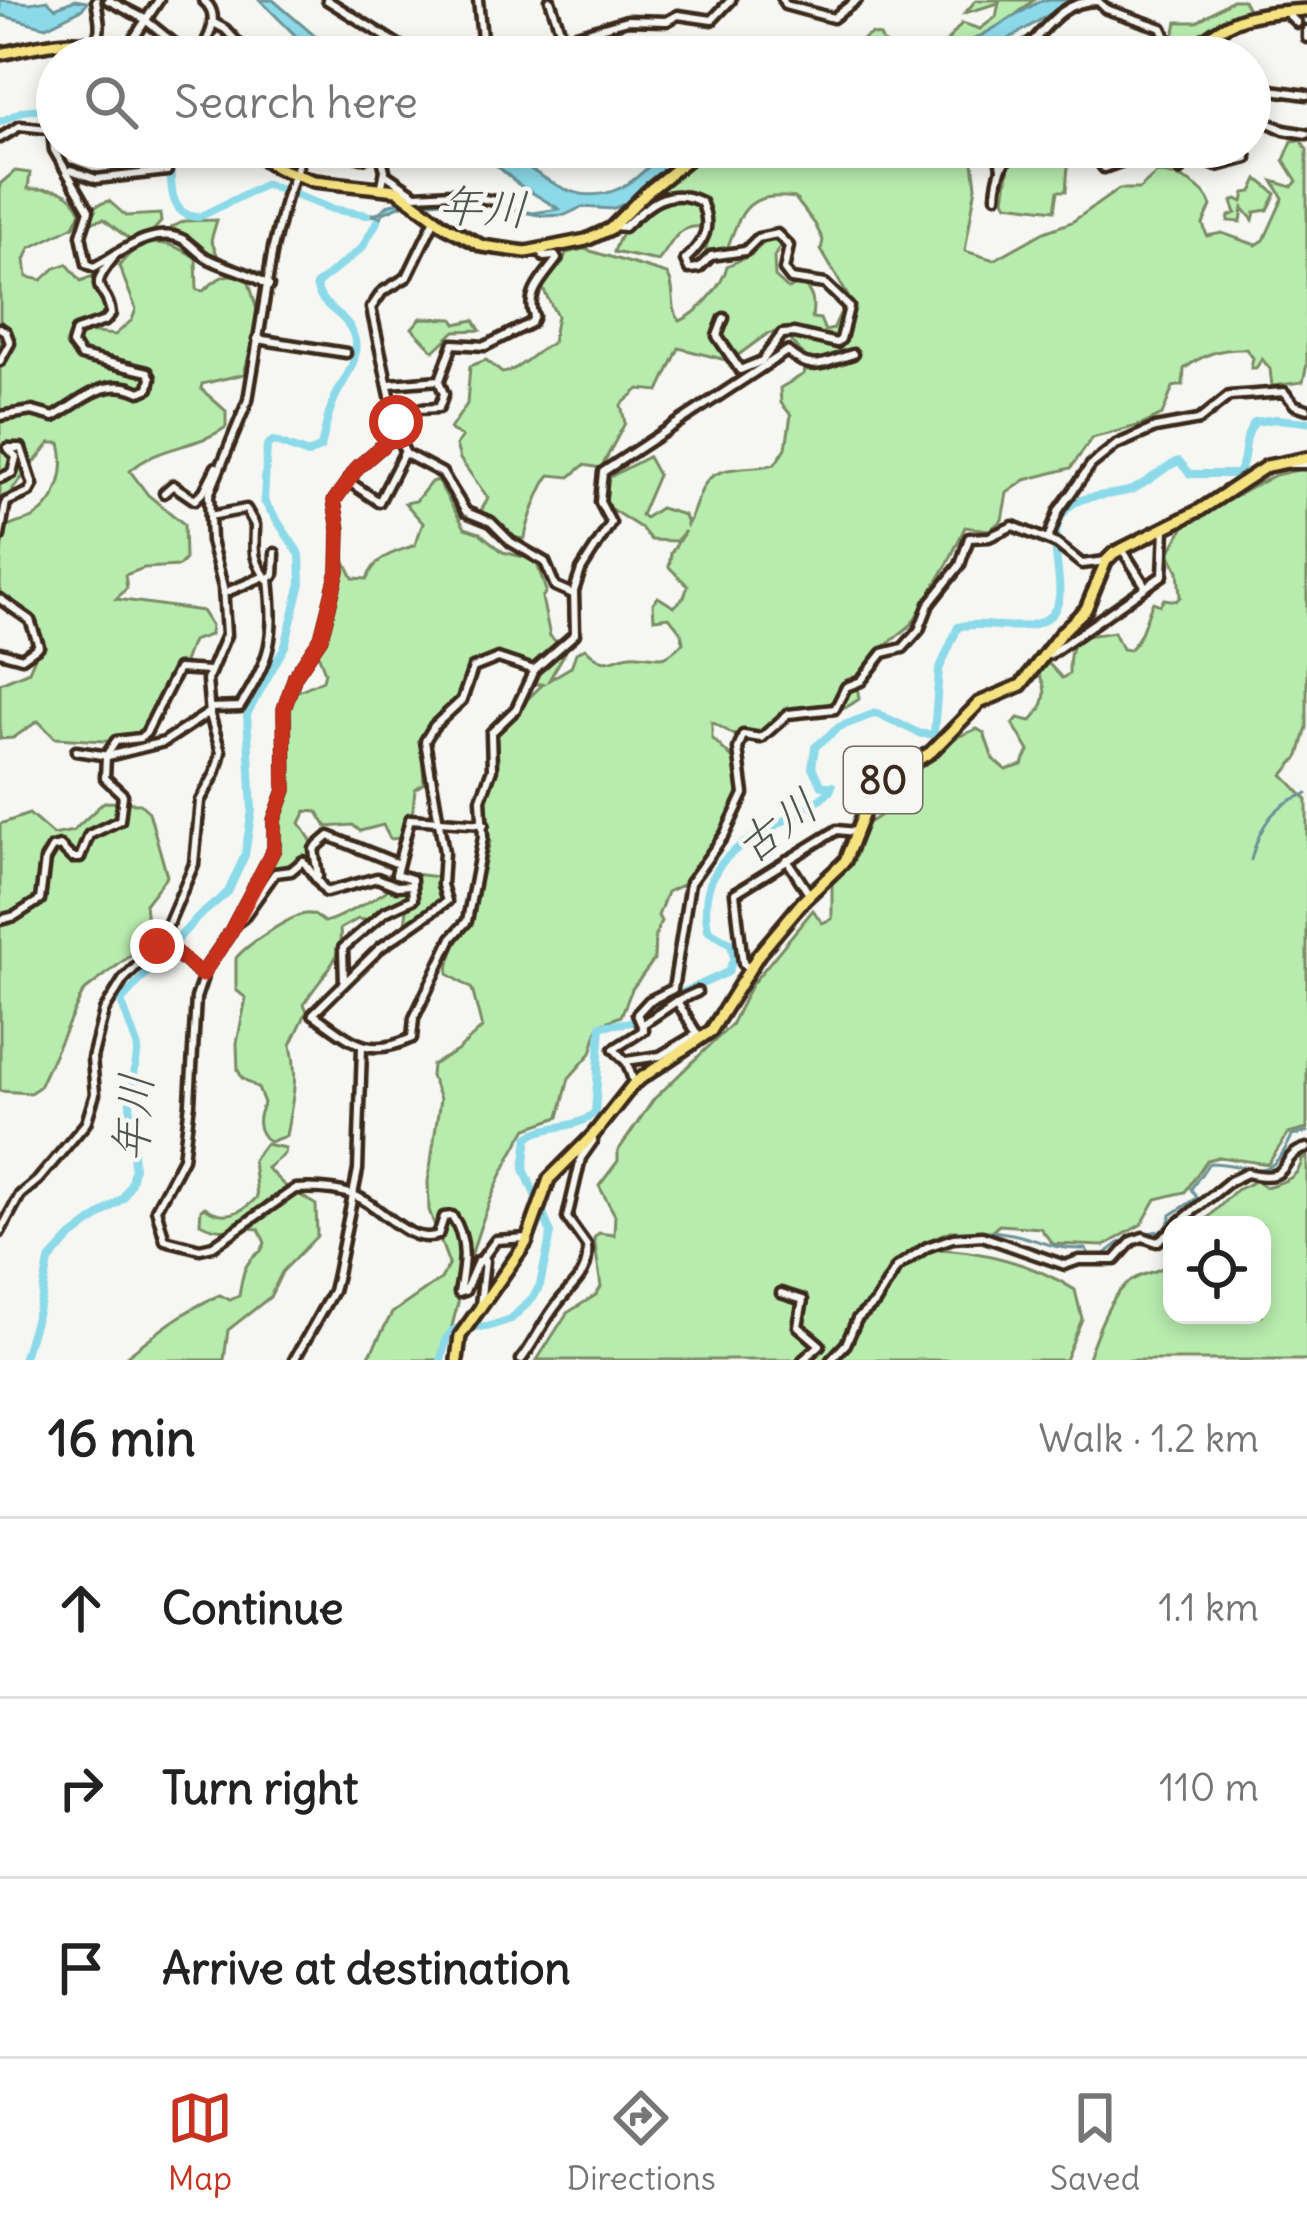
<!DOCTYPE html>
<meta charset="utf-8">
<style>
:root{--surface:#fff;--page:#f6f6f6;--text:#222;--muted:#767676;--line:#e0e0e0;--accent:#c8321e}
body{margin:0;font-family:Delius,"Klee One",sans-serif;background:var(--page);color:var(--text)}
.controls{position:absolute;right:36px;bottom:36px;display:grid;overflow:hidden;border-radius:24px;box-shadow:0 6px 18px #0003}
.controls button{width:108px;height:108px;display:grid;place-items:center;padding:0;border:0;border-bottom:3px solid var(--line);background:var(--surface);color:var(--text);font:60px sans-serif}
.stop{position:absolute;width:36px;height:36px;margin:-27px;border:9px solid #c8321e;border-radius:50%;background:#fff}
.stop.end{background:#c8321e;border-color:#fff;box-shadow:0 3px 12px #0008}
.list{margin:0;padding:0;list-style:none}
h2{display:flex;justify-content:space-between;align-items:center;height:156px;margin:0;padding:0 48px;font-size:51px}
h2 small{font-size:39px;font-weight:400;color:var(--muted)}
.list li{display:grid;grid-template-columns:78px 1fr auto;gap:36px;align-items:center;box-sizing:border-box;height:180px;padding:0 48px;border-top:3px solid var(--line)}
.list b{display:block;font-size:45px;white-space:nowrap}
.list em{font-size:39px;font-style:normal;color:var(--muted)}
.icon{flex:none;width:66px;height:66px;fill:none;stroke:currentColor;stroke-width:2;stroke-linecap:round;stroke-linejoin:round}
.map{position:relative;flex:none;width:1307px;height:1360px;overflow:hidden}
.search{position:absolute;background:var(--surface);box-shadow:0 6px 18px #0003;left:36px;right:36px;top:36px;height:132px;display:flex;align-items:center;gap:30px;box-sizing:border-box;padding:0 42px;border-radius:66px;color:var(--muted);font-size:45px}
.sheet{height:696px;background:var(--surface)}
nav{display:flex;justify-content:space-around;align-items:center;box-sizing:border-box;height:168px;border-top:3px solid var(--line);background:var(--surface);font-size:33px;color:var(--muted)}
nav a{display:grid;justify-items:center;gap:6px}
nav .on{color:var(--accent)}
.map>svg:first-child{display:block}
.green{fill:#b8ecae;stroke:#7a8b66;stroke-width:3}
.water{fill:#8cdae9;stroke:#6c9498;stroke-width:3}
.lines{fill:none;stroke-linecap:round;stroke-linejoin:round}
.stream{stroke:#6c9498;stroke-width:3}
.river{stroke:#8cdae9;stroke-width:8}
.minor-casing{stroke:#3b2a1e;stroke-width:15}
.major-casing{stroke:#3b2a1e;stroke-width:18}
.minor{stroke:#f6f6f2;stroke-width:6}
.major{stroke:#f5e382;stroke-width:9}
.route{stroke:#c8321e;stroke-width:15}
.labels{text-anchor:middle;stroke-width:9;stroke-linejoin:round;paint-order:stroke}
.shield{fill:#f6f6f2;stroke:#73675e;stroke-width:3}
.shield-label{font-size:39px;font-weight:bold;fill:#3b2a1e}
.water-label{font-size:45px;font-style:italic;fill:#4f5651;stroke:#f6f6f2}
</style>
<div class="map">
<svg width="1307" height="1360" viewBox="0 0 1307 1360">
<rect width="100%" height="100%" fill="#f6f6f2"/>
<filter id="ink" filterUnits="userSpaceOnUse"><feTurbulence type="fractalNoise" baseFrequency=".00833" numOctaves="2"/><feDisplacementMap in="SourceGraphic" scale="24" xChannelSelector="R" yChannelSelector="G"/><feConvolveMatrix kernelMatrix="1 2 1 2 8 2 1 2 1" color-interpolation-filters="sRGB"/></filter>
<g filter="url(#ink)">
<g class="green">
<path d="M976,0H1034C980,47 931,59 861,57L860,41L871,34L880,36L883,43C902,52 922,47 944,45L962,23L980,29L996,17L999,3L965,13Z"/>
<path d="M1232,0H1243L1248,9L1219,23L1192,43L1173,40L1177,22H1197Z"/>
<path d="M1301,140L1307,150V364L1303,382L1272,386L1270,369L1262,359L1256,368H1251L1253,358L1246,349C1221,348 1203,354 1184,369L1183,385L1173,387L1162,415L1141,425L1092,438L1071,468L1025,480L1007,493L1002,520L990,530L965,527L948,563L911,625L875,654L856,678L859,699C831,720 815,714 783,717L762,737L746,733L738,737L712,722V738L739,765L744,792L726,831L688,882L667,892L658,916L661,921L655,937L654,960L632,989L621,1016L599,1025L591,1053L569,1078L559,1117L527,1128C480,1202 466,1275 443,1360H367L392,1313L441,1279L449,1264L429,1210L428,1182L440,1099L431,1076L432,1065L457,1051L482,1028L472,989L448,974C448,957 458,938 469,926L490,842L483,799L496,766L495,731L543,684H528L523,668L500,656L470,663L453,705L421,743L424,783L415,789L413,809L401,838L390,839L383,825L360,831L353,825L327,827L318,812L306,811L300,823L317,850C306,865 287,863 271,869L256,892L277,853L274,826L287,800L289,711L294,693L323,680L325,672L318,654L339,589L343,557L353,578L367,579C376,555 395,553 415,545L423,523L405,503L416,501L431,482L437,480L465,528L480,533L503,552L536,560L546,591L542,598L550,636L566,651L549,680L571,667L576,653L585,648C610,674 613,652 639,655C664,657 662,662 683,643L681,632L669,617L654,619L653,603L658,597L674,607L684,597L688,586L669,567L671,553L685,531L676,541L651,540L641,528L606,506L608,478L648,457L658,475L641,515L645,518L660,508L684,515L687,525C695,512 698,491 708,480C723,464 755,470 775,464L786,448L791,415L781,403L780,388L804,374L808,360L782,331L767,334L730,361L679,348L659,391L639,389L621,405L625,423L601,468L584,465L570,477L550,475C541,485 527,523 525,538C506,542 496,521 480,513L488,498L460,459L456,445L462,437L450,429L467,404L470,366L486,360L502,373C519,371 535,351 552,343L557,316L541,285L563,262L566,253L584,249L667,274C677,289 669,308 680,321C698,314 723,285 727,266L751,255L768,239L782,243L774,257L775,277L788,289L801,283C814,294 814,302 812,318L820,319L825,331L833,329L848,296L821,250L823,240L815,224L795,198C748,192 742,208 727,249L706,250C716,169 668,185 624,224L621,222L652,191L709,147H971L976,186L965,251L994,260L1044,232L1072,222L1119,189H1139L1157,173C1178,174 1204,185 1211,206L1203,224L1207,236L1222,233L1256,245L1264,240L1283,198L1273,181L1292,187L1297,181L1284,160L1292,141Z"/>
<path d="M1036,148L1069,153L1066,191H1058L1055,210L1007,204L1004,199L1010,159Z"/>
<path d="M15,171L30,173L28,189C51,189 70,186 81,212L74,226L30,248L25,260L27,277L42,280L55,268L67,264L81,281L95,275L104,310L101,317L87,323L85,332L115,335L132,320L136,309L119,266C141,236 167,238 196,258L197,290L203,291C221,276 225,271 248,279L259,317L244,374L202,384L201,389L226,411V427C195,449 159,445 130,471L148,495L184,524L185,559L179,566L144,568L125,575L127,588L116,599L202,611L211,625L210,635L192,641C180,670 173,702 147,721L148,738L136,743L55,738L38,721L13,738L0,739V683L29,671L38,650L33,634L0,592C0,577 0,537 7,528C14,522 26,522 33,518C59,502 67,470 60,443H50L8,495L0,499V184Z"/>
<path d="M1258,179L1276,194L1268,210L1255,212L1253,220L1243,208L1241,222L1228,221L1229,216L1236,213L1232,202L1237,199L1243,202L1245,193L1252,192Z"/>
<path d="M685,197L702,207L703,227C675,224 673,244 658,261L614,252C624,219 652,201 685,197Z"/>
<path d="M109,201L126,216L160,214L161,222L149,235L131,241L104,219L92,222L94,206Z"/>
<path d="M217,220L211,240L219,259L204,254L172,227L185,221Z"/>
<path d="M421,318L453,319L456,324L474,320L480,330L455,331L434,351L412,328Z"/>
<path d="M1307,468V727L1299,756L1283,775L1307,800V1129L1288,1134L1268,1164L1219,1157L1207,1160L1185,1192L1156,1199L1142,1224L1104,1246L1053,1244L1040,1228L999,1225L992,1231H951L929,1240L931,1249C978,1249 1035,1264 1075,1290L1082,1319L1065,1360H537L567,1313L596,1295L601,1287L594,1238L599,1233L614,1235L615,1215L599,1186L618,1161V1151L654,1099L731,1025L751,985L813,910L822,923L832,919V884L852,861L867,823C894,812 904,778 925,758C938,744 959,736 977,729L984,733L993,759L1006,770L1022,765L1029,751L1013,724L1018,718L1031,721C1045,707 1050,690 1038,673L1041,666L1049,664L1062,678L1069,674C1069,632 1077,638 1114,632L1122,649L1129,650C1144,636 1144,619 1153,602L1160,605L1164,599L1176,601L1180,597L1178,571L1169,553L1186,523L1194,519L1275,475Z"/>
<path d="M104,802L139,803L149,812L167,876L145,904L149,941L83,992L39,1087L30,1093L0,1091V824L29,814L53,835L73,831Z"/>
<path d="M413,874L439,877L440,901L433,910L405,924L407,910L382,906L369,921L358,919L340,929C344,961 318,979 304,1004L307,1011L291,1045C299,1079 292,1102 286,1136L269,1142C256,1130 256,1118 264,1103L258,1088L242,1078L238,1070L237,1043L246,998L236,990V958C247,945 289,916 306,914C314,913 318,918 324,922C333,921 381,896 387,890L386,877Z"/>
<path d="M265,1144L285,1148L284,1154L267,1168L284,1185L316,1205L317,1236L282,1272L270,1297L228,1330L224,1360H121C153,1336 183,1310 220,1295L230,1300L239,1296C243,1275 242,1264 261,1251L265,1243L259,1229C235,1225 225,1236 200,1223L201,1209L205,1207C223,1221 243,1213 257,1197L253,1160Z"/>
<path d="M1307,1157V1360H1087C1097,1334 1110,1289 1138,1277C1152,1271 1159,1272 1172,1261V1315H1262V1225H1201L1236,1190L1256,1181L1266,1187C1283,1182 1300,1178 1302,1159Z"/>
</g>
<g class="water">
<path d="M0,0L30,3L47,0L55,8L75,0L87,2L82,9L46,27L0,15Z"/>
<path d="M260,0H273L317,38L353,48L364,57H317Z"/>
<path d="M1042,0H1073L979,57H925L955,51Z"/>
<path d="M475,147C526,147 560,215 618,189C637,181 654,160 671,147H690L625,204L612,209L582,207L565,215L544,216L459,200L404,204L383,213L375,230L378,216L356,214H377L390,204L430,196H457L533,213L559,209L518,184Z"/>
</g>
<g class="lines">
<g class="stream">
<path d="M1251,860C1259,828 1273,803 1307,794"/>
<path d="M1101,1258C1126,1234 1135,1235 1166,1230L1171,1215L1197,1198L1191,1189L1209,1163C1257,1164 1268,1187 1292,1136L1307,1132"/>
<path d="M884,1278C914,1240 964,1224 1012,1234C1042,1240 1052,1250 1086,1249L1091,1258"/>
</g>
<g class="river">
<path d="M0,122L23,111L57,107"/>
<path d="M170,147C172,173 164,217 199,217L266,184L332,209L367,215"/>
<path d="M23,1360L42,1298L49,1261L71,1237L123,1198L131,1183L134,1169L130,1102L138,1048L121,1001L196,919L228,892L245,855L252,810L247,714L285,646L301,583L300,555L264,501L267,445L273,441L308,454L321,447C325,432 327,415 334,400C344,377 365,357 351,329C341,310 321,308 316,285L362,248L377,222"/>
<path d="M441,1360L446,1339L452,1331L463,1326L487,1327L511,1319L533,1298L540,1285L551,1233L524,1169L528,1137C549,1123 576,1131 595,1112L601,1026L632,1022L671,998L728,972L734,958L731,944L708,930C691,841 780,835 830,791L832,786H822L812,768L815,747L839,727L876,713L921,734H934L939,670L958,627C984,619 1026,637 1050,616C1076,592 1037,539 1068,508C1083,493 1111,497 1131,490C1149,483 1161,468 1179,461L1190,474H1237C1249,459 1241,438 1255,422L1276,419L1307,422"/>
</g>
<defs>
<g id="minor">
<path d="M108,0L143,18L191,57"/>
<path d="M327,0L418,57"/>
<path d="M478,0L484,57"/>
<path d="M550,0L569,57"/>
<path d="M783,0L785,5L833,18L857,0"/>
<path d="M1285,11L1297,23"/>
<path d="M212,22L225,29L251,57"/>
<path d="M1307,30V38"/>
<path d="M123,55L159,0"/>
<path d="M75,57C104,37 102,34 96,0"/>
<path d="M197,57C208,40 223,15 203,0"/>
<path d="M503,57L627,20L667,21L678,15L712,20L731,0"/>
<path d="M1012,57C1018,48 1028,47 1035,39C1052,20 1066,1 1098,1L1106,9L1162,28L1166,37"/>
<path d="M1250,87L1307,95"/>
<path d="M1258,118L1284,130L1307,134"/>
<path d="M1250,119L1258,118L1255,88"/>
<path d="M52,130L54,150L89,210L81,235L87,264L94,267C118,254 154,224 184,240C192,245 198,253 207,258C228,269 249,271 269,286"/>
<path d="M0,138L20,126L57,130"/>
<path d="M323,147L362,158L410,147"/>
<path d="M542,147L552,153L573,147"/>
<path d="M1071,147H1084"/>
<path d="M1088,147L1104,168L1121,162L1135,147"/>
<path d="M1152,152L1183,164"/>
<path d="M1187,154L1217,166L1247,158L1243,147"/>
<path d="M381,156L385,170L382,185"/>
<path d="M1001,169L999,156L1007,147"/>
<path d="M71,170L96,179L167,171L164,147"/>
<path d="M1180,170L1190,147"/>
<path d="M385,174L416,195L453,193L500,202"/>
<path d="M996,196C997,176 1003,156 1021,147"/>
<path d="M435,219L407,277L382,292L371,308L400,442L406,454L442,473L466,512L491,522L511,542L545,562L555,586L573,594"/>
<path d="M614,226L624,227C647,205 669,185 701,202C713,228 704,242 685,260L689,269L699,268L711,256L745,251L758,238L777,234L789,246L784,270L791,279L825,284L849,307L841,339L837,343L794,333L782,334L762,361L740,370L717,336L724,318"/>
<path d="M0,328L6,332L10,343L0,361"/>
<path d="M257,339L346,353"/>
<path d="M389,384L440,380L453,344L485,346L531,323L534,316C524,295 545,276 557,259L555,256L544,257L541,251"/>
<path d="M394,410L439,408L444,394L439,381"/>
<path d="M0,416L32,411L54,417C83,400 106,375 140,392L149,388L151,378L148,372L81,356L72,344L76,331L105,321L111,314C108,284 84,294 113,258"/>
<path d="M397,433L358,467L334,501L339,529L338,571L321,638L295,676L284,709L285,790L274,820V849L230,933L206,968L196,998L190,1103L183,1158L156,1209L165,1240L200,1249L213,1246L295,1189C313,1188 336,1189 353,1195C380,1204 409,1247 438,1235L444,1217L452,1216C469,1240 464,1267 459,1293L465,1291L478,1261H485L480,1305"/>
<path d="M1290,464H1307"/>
<path d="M0,478L12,473L16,457L8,448"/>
<path d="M348,481L379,502L404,453"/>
<path d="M164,493L173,485L195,500L204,491L216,467"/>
<path d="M210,516L246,509L255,525C255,547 251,556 265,576L224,593"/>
<path d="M0,536L6,502L29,492L33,485L21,448H8"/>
<path d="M1048,539L1059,510L1091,465L1116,445L1155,428L1199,420L1229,396L1284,392L1295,405L1307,409"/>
<path d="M1122,549L1144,584"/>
<path d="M267,579L274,575L275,553"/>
<path d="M0,599L30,620L39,646L22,658L0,652"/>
<path d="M1049,655L1163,575L1165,528"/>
<path d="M534,670L498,658L473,668L462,700L434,726L425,741L444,852L442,885L447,901L380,948L313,1014C351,1040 366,1060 412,1038L414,1018L452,938L467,921L483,837L481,799L492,769L491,733L516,709L534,670L575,634L574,591L581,570L611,523L600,502L603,472L787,351C813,374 822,363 853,354"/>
<path d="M210,708L240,707C272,656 275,638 269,579"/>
<path d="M76,751L108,756L164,742L210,712"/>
<path d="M787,860L809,894"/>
<path d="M318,876L314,849L329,836L398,864"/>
<path d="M412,885V879L396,874L410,819L484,824"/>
<path d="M0,920L15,916L40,900L45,860L52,848L60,846L72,858H80L89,835L120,820L123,795L105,778L106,756L116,741L140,738L146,733L178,669L209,671"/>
<path d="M236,923L243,918L275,873L291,871L303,861L326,892L377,878L397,886L412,885L413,899L385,912L343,948L344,983"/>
<path d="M161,941L202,975"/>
<path d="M748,968L743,963L735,893L837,830L856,832"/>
<path d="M677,1001L697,992"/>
<path d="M626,1061L660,1056L697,1034L677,1001L643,1024"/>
<path d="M634,1083L627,1063L614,1049L644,1030L637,1014L649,1001L673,989L690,883L725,834L744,794L738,749L743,735L761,738L788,714L835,709L846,687L861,681L883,653L903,648L919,630L929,604L960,565L969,538L989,537L1013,526L1057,544L1082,564L1106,561"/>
<path d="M1176,1225L1230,1181L1247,1173C1296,1185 1275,1156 1307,1148"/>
<path d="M0,1232L20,1195L38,1180L86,1123L95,1094L92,1058L104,1011L123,980L161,941L194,864L200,801L215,774L221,752L210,715L207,680L226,635L223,587L211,541L209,495L248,400L273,248L286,197L305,147"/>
<path d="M482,1259L496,1240L528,1238"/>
<path d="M781,1293L803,1300L798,1326L820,1345L803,1360"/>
<path d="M294,1360L333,1291L337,1274L358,1170L362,1047"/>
<path d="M521,1360C535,1342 544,1320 558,1303C573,1284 590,1274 587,1246L567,1218L581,1158L593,1141"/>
<path d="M831,1360L846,1344L857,1319L875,1303L897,1267L927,1247L953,1238L982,1236L1065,1265L1079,1260H1115L1132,1241L1143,1237L1157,1242L1172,1230"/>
</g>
<g id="major">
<path d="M0,54C44,45 84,31 125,57"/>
<path d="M1185,57C1227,16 1250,13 1307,10"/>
<path d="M246,147L277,168L314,181L397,190L445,226L482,246L526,252L586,240L610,229L646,193L703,147"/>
<path d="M457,1360L460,1336L526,1243L549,1179L593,1135L634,1083L711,1031L759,954L804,900L845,861L874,787L931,752L979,703L1021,685L1061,633L1086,609L1106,561L1114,553L1200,510L1267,466L1307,458"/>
</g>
</defs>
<use href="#minor" class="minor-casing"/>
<use href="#major" class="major-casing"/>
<use href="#minor" class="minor"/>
<use href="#major" class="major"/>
</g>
</g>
<g class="lines" filter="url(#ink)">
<path class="route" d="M157,946L161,940L202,975L230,933L274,849V820L285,790L284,709L295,676L321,638L338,571L339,529L334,501L358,467L397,433L396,422"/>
</g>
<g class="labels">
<rect class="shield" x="844" y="747" width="78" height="66" rx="9"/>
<g class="shield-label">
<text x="883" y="794">80</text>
</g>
<g class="water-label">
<text transform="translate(483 207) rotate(3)" y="16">年川</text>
<text transform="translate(776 826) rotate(-37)" y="16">古川</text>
<text transform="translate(133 1118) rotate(-86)" y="16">年川</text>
</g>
</g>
</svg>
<div class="controls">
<button><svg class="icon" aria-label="locate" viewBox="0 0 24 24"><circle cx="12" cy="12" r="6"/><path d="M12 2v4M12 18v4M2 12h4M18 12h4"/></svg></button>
</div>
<div class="stop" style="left:396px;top:422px"></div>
<div class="stop end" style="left:157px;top:946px"></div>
<div class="search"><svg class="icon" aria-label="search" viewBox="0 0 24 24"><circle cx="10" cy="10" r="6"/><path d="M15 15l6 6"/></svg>Search here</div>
</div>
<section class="sheet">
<h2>16 min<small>Walk · 1.2 km</small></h2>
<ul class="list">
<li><svg class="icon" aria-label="ahead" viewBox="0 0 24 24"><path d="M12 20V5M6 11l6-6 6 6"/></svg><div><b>Continue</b></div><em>1.1 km</em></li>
<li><svg class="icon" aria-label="right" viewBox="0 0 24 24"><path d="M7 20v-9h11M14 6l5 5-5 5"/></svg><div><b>Turn right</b></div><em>110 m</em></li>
<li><svg class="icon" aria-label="arrive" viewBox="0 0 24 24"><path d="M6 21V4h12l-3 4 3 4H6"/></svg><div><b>Arrive at destination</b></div></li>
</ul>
</section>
<nav>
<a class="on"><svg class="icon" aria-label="map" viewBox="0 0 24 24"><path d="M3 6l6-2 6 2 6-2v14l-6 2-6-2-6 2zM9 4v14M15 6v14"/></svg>Map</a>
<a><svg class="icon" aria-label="directions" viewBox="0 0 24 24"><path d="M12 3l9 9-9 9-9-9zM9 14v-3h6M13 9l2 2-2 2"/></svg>Directions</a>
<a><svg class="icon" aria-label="saved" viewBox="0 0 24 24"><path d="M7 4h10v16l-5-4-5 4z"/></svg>Saved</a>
</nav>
